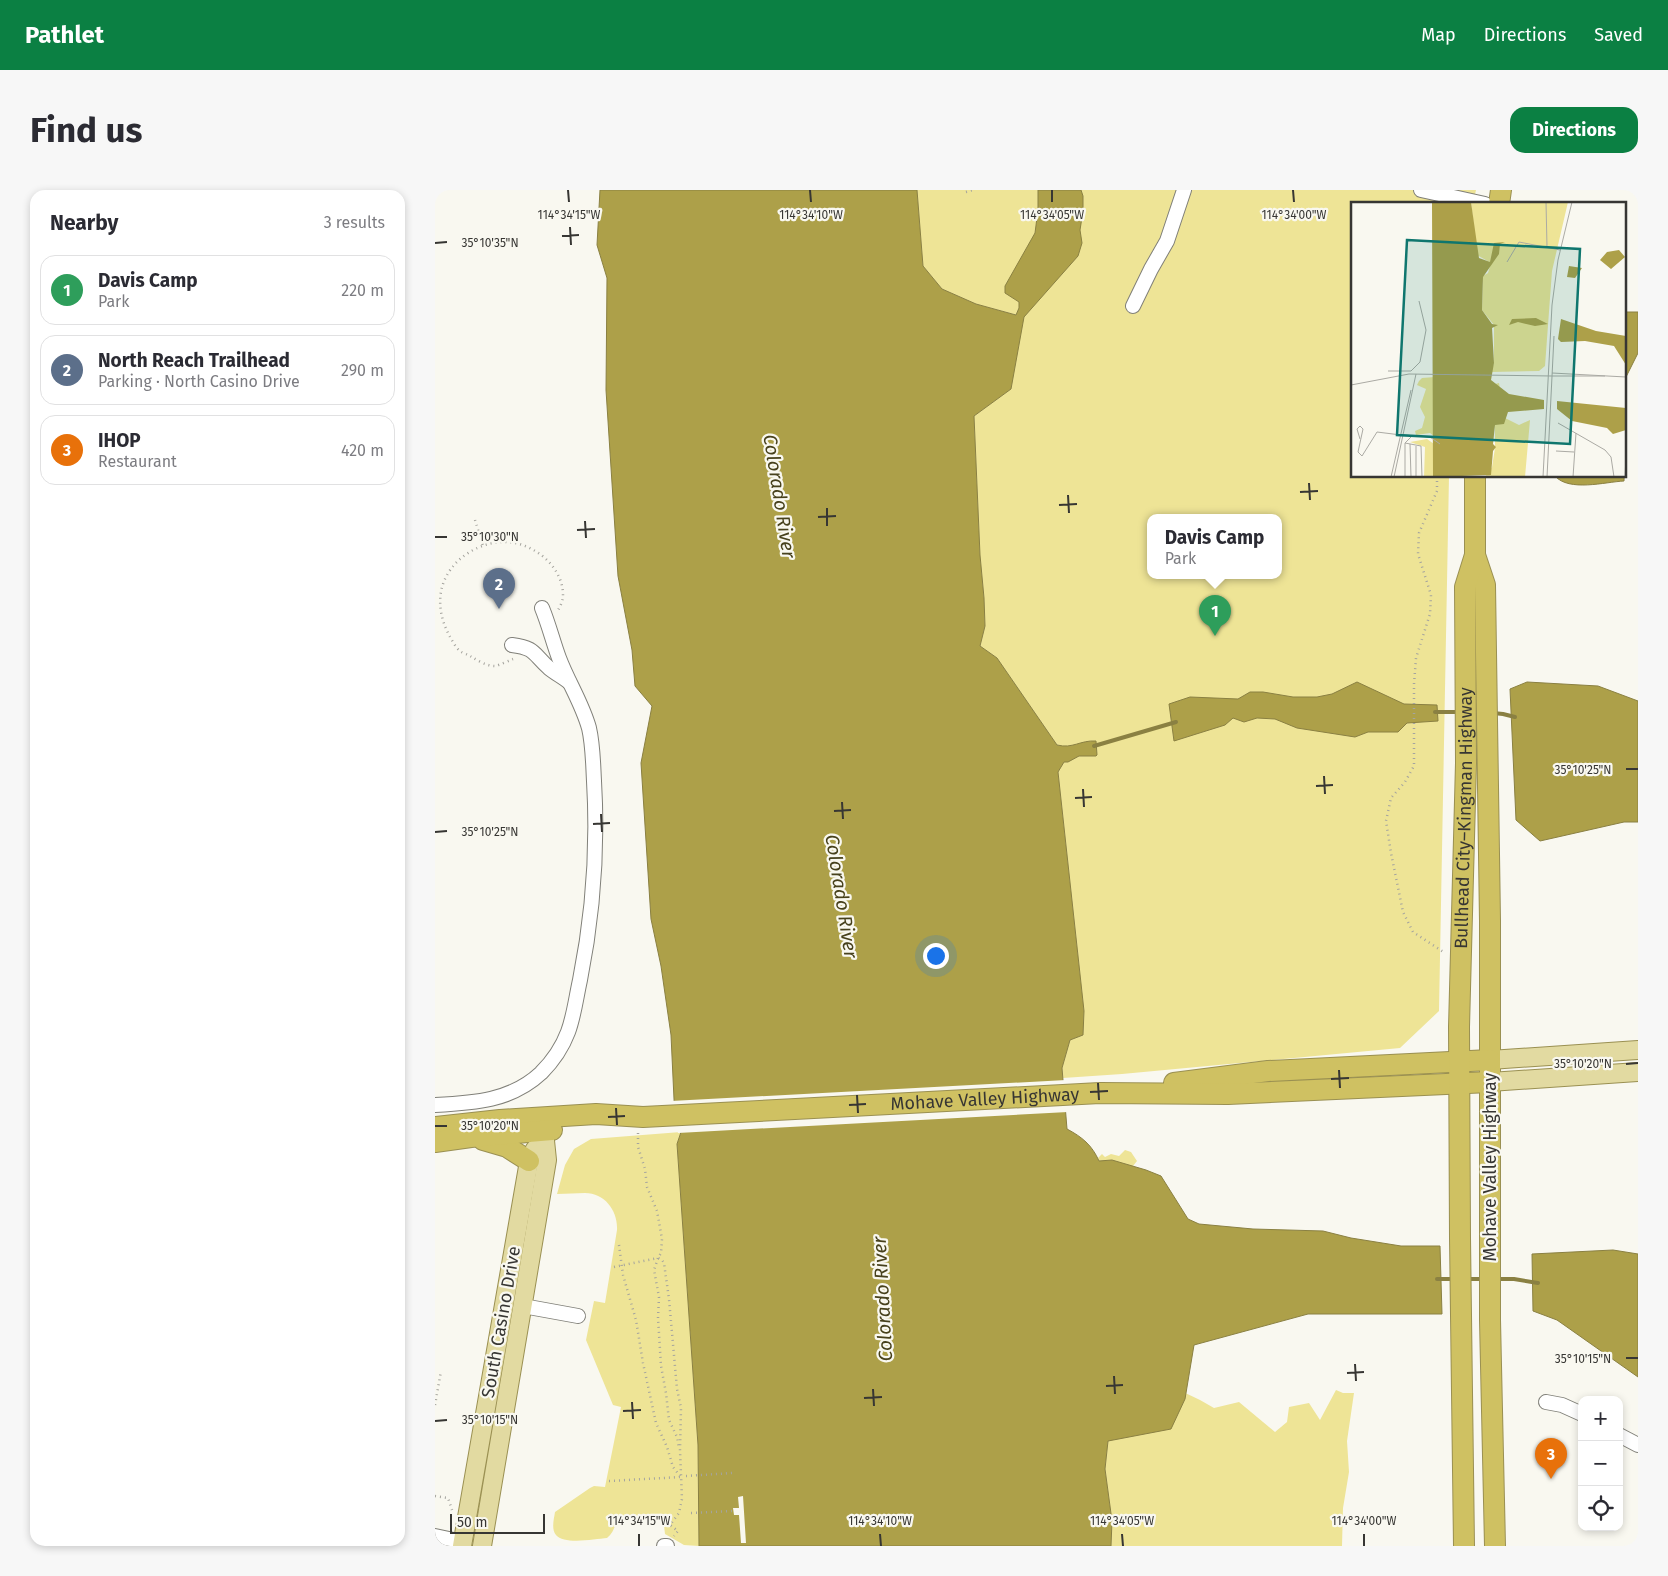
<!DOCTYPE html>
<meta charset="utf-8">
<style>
:root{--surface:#fff;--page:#f7f7f7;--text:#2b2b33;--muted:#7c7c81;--line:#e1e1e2;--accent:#0b8043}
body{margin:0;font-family:"Fira Sans",sans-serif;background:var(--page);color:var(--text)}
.controls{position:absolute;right:15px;bottom:15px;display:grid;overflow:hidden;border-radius:10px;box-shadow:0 2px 8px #0003}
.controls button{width:45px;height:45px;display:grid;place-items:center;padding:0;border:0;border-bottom:1px solid var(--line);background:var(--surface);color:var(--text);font:25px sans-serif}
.scale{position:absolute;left:15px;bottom:12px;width:95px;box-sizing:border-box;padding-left:5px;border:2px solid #373633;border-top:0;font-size:14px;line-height:18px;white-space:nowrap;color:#373633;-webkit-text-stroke:4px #f9f8f0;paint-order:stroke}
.you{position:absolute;left:500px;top:765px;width:18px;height:18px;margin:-12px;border:4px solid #fff;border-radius:50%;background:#1a73e8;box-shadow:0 0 0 8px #1a73e833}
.badge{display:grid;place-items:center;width:32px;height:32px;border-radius:50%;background:var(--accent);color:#fff;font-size:16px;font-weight:700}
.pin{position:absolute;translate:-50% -41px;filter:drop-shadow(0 1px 2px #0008)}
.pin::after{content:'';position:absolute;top:26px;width:18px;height:15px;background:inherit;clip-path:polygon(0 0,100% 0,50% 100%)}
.popup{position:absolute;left:712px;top:324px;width:135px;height:65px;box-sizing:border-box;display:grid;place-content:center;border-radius:10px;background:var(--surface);filter:drop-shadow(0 1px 4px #0005);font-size:16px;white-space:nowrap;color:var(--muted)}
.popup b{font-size:19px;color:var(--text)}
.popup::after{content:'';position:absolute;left:50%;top:100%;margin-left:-10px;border:10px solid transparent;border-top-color:var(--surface)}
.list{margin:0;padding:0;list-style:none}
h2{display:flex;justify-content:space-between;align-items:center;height:65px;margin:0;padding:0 20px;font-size:21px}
h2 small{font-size:16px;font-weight:400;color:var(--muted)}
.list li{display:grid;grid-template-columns:32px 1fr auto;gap:15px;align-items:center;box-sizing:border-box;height:70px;margin:0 10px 10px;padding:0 10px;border:1px solid var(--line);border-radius:15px}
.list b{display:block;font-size:19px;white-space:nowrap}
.list p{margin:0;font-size:16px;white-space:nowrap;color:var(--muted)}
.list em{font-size:16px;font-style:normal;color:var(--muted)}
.icon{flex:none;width:28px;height:28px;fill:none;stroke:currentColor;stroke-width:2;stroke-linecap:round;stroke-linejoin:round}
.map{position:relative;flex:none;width:1203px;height:1356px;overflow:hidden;border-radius:15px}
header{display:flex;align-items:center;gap:30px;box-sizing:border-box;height:70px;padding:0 25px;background:var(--accent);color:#fff}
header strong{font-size:24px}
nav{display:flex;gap:28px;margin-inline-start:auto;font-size:18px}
.intro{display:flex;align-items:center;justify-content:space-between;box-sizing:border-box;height:120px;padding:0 30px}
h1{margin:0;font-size:35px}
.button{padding:12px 22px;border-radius:15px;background:var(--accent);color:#fff;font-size:18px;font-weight:700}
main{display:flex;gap:30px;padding:0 30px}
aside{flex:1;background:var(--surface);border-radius:15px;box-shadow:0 2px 8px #0003}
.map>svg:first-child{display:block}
.green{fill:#eee496;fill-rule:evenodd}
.water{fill:#ada049;stroke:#8a8042}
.pier{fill:#f9f8f0}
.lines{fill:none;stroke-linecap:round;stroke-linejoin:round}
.stream{stroke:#8a8042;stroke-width:4}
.minor-casing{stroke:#818079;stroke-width:16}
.major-casing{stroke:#9a9052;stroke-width:20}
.highway-casing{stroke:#9a9052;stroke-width:22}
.path{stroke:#a5a49e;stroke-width:2.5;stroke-dasharray:1 4;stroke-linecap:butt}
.minor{stroke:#fff;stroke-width:14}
.major{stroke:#e2daa1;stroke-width:18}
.highway{stroke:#cfc162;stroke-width:20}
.ticks{fill:none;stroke:#373633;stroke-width:2}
.labels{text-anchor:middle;stroke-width:4.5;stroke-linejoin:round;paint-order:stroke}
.street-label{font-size:18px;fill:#373633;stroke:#f9f8f0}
.water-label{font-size:19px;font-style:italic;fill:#47411c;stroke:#f9f8f0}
.inset-road{fill:none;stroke:#abaaa4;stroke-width:1}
.view{fill:#0f766e;fill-opacity:0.15;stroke:#0f766e;stroke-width:2.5}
.inset-edge{fill:none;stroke:#373633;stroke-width:2.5}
.ticks-label{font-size:12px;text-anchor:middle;fill:#373633;stroke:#f9f8f0;stroke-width:4.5;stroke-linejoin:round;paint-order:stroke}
</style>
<header>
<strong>Pathlet</strong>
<nav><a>Map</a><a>Directions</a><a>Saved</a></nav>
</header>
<div class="intro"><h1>Find us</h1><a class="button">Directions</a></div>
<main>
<aside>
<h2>Nearby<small>3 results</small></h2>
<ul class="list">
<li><span class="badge" style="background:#2e9e5b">1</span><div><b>Davis Camp</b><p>Park</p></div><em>220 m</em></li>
<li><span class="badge" style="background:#5c6f8a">2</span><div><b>North Reach Trailhead</b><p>Parking · North Casino Drive</p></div><em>290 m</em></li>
<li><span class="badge" style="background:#e8710a">3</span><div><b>IHOP</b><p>Restaurant</p></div><em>420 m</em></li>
</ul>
</aside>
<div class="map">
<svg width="1203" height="1356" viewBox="0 0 1203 1356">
<rect width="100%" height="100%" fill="#f9f8f0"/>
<g class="green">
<path d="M482,0H1041L1038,14H917V286H1014L1004,821L965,858L687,884L628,888L627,878L635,850L648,845L649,822L623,582L637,556L632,558L622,555L562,468L545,456L550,436L549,408L545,365L539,226L576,199L582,125L541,114L507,99L488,76ZM716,327H844V385H716Z"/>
<path d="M246,942L242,954L263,1255L264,1356L249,1355L230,1344L228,1327L181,1329C181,1336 178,1343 172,1348C160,1349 129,1355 121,1345C116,1339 119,1329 120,1322L155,1298L159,1296L170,1297L186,1217L178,1215L151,1150L159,1111L170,1113L182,1040C183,1021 170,1003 150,1003C141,1003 132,1004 122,1004L130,975L139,959L156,949Z"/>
<path d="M690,960L696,962L702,971L698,976L744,1200L765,1210L779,1218L804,1212L840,1242L852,1232L854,1217L874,1213L885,1230L901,1200L908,1203H919L912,1251L914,1282L908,1318L907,1356H676L677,1331L670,1279L675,1232L665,975L663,968L667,964L670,967L676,964L684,966Z"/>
</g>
<g class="water">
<path d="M165,0H482L488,76L507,99L541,114L581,125L584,118V112L570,103V96L600,43L603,20V0H646L648,6V21L645,40L647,53L643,66L589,127L576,199L539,226L545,365L549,408L550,436L545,456L562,468L622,555C638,559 645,550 661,551L662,565L661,566H644L633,572H629L623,582L649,821L648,845L635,850L627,878L632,939C647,947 657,955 664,971L677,970L711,980L726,986L753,1029L764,1034L818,1039L888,1041L916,1048L966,1056H1005L1007,1124H873L759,1155L750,1209L736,1239L673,1251L670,1279L677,1331L676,1356H264L263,1255L242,954L246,942L240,926L239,909L236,845L226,776L216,729L206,573L217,516L200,496L197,460L183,386L171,200L172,88L162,55Z"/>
<path d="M1189,122H1203V163L1189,191Z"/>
<path d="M1189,223L1191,231L1189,291C1170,292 1134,302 1120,286H1189Z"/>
<path d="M922,492L969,514L1002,515L1003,531L972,533L963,542H933L920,547L862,538L840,529L822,528L809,532L798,528L790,535L739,551L734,514L755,507L803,509L815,502H828L858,507H882L897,504Z"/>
<path d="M1092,492L1163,496L1203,511V632H1189L1105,651L1081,630L1075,499Z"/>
<path d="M1178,1060L1203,1064V1187L1122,1130L1098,1121L1097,1064Z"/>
</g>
<g class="pier">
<path d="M631,890L633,922L243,943L238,926L236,911Z"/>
<path d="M308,1306L311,1353H306L304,1325H299L298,1318H304L303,1307Z"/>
</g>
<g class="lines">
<g class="stream">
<path d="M1000,522H1026"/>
<path d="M1058,523L1068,524L1080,527"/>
<path d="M659,556L741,532"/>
<path d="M1002,1089H1020"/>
<path d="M1032,1089H1048"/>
<path d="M1060,1089H1079L1103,1093"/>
</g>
<defs>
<g id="minor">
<path d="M986,0L1050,14"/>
<path d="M698,116L716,79L732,51L749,0"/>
<path d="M77,455C101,458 98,464 114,478C120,483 128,487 134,492"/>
<path d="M0,915C39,913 76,911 106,883C118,871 127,858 133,842C139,826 141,808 145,790C158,725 163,658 159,591C158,573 158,555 154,538C147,513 133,492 124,468C118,452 114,435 107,418"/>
<path d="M88,1116L143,1126"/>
<path d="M1111,1212L1127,1215L1147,1224"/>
<path d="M1184,1245L1203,1255"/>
<path d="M0,1346L28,1352"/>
<path d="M229,1356H232"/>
</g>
<g id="major">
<path d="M1055,870L1203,860"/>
<path d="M1055,892L1203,882"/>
<path d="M27,1356L94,971L100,959"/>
<path d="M47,1356L112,970L109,941L110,927"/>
</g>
<g id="highway">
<path d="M1064,14L1066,0"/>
<path d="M1040,365L1050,395L1055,731V1130L1060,1356"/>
<path d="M739,893L833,881L1055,870"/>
<path id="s1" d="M0,937L65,930L161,924L208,927L665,903L793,904L1055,892"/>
<path d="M48,950L72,957L94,971"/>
<path d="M0,952L36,947L117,940"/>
<path id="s2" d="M1029,1356L1025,1048L1024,837L1031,573L1030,397L1040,365V286"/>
</g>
</defs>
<use href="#minor" class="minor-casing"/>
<use href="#major" class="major-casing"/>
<use href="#highway" class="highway-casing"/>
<g class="path">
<path d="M531,2L538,0"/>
<path d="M1002,286V301L984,343L983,364L996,405L995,424L981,468L979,494V576L970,592L956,608L951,631L956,663L968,722L978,742L1010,763"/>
<path d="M40,330L48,356"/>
<path d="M78,469C73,471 65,475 60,476C51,476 42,470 35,466C32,464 27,463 25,461C20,457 17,450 14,445C1,420 1,392 23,371C35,359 55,351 72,352C98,353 128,376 128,405C128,411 125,417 122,422"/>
<path d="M203,943V957L210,979L212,997L222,1021L227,1049L226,1063L223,1068L227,1070L229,1073L234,1109L242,1199L246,1218L245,1260L247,1309L244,1323L235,1335L243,1341L239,1346"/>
<path d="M184,1055L188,1085L201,1130L208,1173L221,1233L232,1257L238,1277L245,1286"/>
<path d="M179,1077L223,1068L219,1080L224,1107L223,1128L226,1176L231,1203L234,1230L242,1247L244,1258"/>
<path d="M0,1215L6,1181"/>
<path d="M251,1286L297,1283"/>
<path d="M174,1291L246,1287"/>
<path d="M0,1306L13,1308L17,1320"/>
<path d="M256,1323L298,1321"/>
</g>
<use href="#minor" class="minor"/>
<use href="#major" class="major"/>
<use href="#highway" class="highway"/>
</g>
<path class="ticks" d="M133,0L134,12M375,0L376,12M617,0V12M858,0L859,12M135,37L136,55M127,46L144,45M0,53L12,52M874,293L875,310M865,302L883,301M633,305L634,323M624,315L642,314M392,318V336M383,327L401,326M150,331L151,348M142,340L160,339M0,347H12M1191,579H1203M889,586L890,604M881,596L898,595M648,599L649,617M640,608L657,607M407,612L408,629M399,621L416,620M166,624L167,642M158,634L175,633M0,642L12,641M1191,874L1203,873M904,880L905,898M896,889L914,888M663,893L664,910M655,902L673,901M422,905L423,923M414,915L431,914M181,918L182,935M173,927L190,926M0,936H12M1191,1168H1203M920,1174L921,1191M912,1183L929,1182M679,1186L680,1204M671,1196L688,1195M438,1199L439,1216M429,1208L447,1207M197,1212L198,1229M188,1221L206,1220M0,1231L12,1230M204,1344V1356M445,1344L446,1356M687,1344L688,1356M929,1344V1356"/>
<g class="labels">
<g class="street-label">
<text dy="6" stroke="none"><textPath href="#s2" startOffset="728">Bullhead City–Kingman Highway</textPath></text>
<text dy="6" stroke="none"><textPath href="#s1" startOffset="551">Mohave Valley Highway</textPath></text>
<text transform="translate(1055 977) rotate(-90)" y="6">Mohave Valley Highway</text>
<text transform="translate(66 1132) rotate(-80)" y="6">South Casino Drive</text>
</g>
<g class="water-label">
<text transform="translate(345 306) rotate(81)" y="7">Colorado River</text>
<text transform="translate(407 706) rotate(81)" y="7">Colorado River</text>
<text transform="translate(447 1109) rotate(-93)" y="7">Colorado River</text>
</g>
</g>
<g transform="translate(916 12)">
<rect width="275" height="275" fill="#f9f8f0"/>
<path d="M120,0H217L201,69L194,164L188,169L140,170L143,161V123L131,108L132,74L137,71L140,61L126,53ZM84,175V235L79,231L65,233L64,229L71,226L74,215L69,205L75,187L66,183L68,179L71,176ZM148,181L154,216L168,223L179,218L174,275H134L141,265L144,246V182ZM76,237L83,242L82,275H73L74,245L59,240Z" fill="#eee496"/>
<path d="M81,0H120L128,56L139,60L143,41L154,40L149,42L148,52L132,75L131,108L141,122L147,123L141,126L143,161L140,178L158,192L193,198V207L157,210L153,222L144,223L142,242L145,245L142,249L140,273L82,275ZM268,48L274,55L260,67L249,58L256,50ZM218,64L231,66L224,76L216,75ZM185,116L197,122L184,124L167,120L158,123L161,117ZM210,117L245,129L275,134V163L263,144L234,139L210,140L207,137ZM206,199L275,206V228L262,232L256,226L221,219L206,207Z" fill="#ada049"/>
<path class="inset-road" d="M195,0L196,45M156,60L168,40L209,48M37,169H60L69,160L75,128L68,99M201,171L275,175M201,174H254M0,183L58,172L201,174M207,221L254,248L260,255L263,275M53,233L79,235L89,242M9,237L6,227L9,224L12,227L7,250L11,254L26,230L50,233M54,241L70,244L71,275M59,242L60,275M205,249L223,250M40,275L60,188M43,275L65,172M54,275V241L60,235M65,275V244M192,275L201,103L207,58L221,0M196,275L203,134M222,275L225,231M274,275L275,254"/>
<path class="view" d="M56,38L229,47L219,242L46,233Z"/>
<rect width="275" height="275" class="inset-edge"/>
</g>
<g class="ticks-label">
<text x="134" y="29">114°34'15"W</text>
<text x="376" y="29">114°34'10"W</text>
<text x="617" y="29">114°34'05"W</text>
<text x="859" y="29">114°34'00"W</text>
<text x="55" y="57">35°10'35"N</text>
<text x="55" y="351">35°10'30"N</text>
<text x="1148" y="584">35°10'25"N</text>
<text x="55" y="646">35°10'25"N</text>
<text x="1148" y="878">35°10'20"N</text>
<text x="55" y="940">35°10'20"N</text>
<text x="1148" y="1173">35°10'15"N</text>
<text x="55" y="1234">35°10'15"N</text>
<text x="204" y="1335">114°34'15"W</text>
<text x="445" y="1335">114°34'10"W</text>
<text x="687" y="1335">114°34'05"W</text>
<text x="929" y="1335">114°34'00"W</text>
</g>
</svg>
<div class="controls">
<button>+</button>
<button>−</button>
<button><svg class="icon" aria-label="locate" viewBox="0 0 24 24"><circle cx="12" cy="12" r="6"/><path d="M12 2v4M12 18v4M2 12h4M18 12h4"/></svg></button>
</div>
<div class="scale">50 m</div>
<div class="you"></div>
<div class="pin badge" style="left:780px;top:446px;background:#2e9e5b">1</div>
<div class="popup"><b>Davis Camp</b>Park</div>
<div class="pin badge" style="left:64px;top:419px;background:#5c6f8a">2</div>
<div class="pin badge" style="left:1116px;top:1289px;background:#e8710a">3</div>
</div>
</main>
